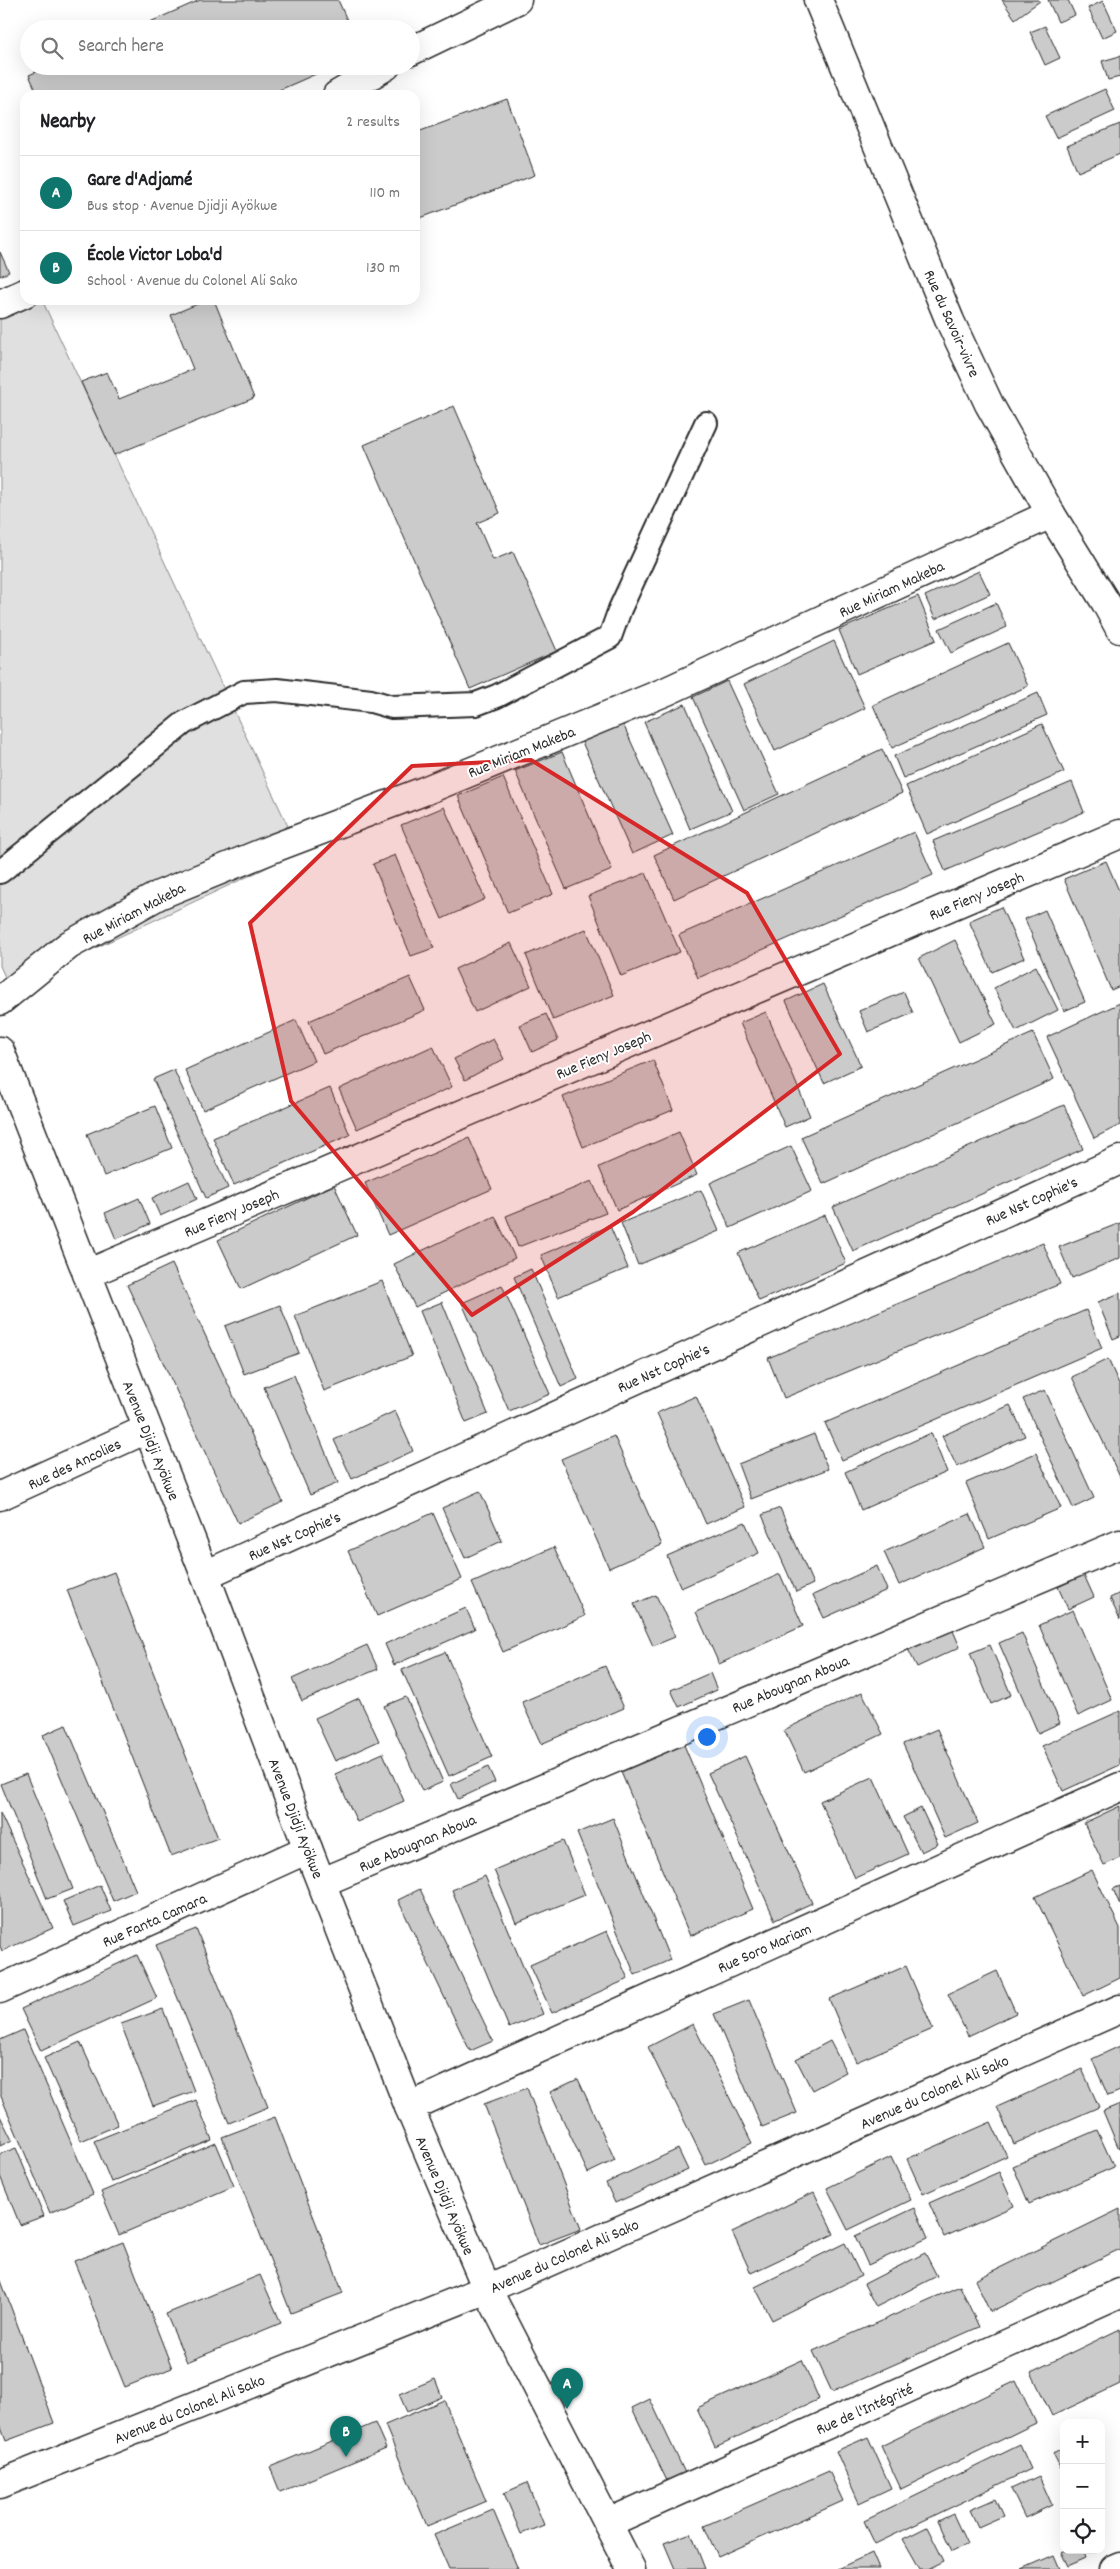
<!DOCTYPE html>
<meta charset="utf-8">
<style>
:root{--surface:#fff;--page:#f2f2f2;--text:#202124;--muted:#757577;--line:#e0e0e0;--accent:#0f766e}
body{margin:0;font-family:Dekko,sans-serif;background:var(--page);color:var(--text)}
.controls{position:absolute;right:15px;bottom:15px;display:grid;overflow:hidden;border-radius:10px;box-shadow:0 5px 20px #0002}
.controls button{width:45px;height:45px;display:grid;place-items:center;padding:0;border:0;border-bottom:1px solid var(--line);background:var(--surface);color:var(--text);font:25px sans-serif}
.you{position:absolute;left:706px;top:1736px;width:18px;height:18px;margin:-12px;border:4px solid #fff;border-radius:50%;background:#1a73e8;box-shadow:0 0 0 8px #1a73e833}
.badge{display:grid;place-items:center;width:32px;height:32px;border-radius:50%;background:var(--accent);color:#fff;font-size:16px;font-weight:700}
.pin{position:absolute;translate:-50% -41px;filter:drop-shadow(0 1px 2px #0008)}
.pin::after{content:'';position:absolute;top:26px;width:18px;height:15px;background:inherit;clip-path:polygon(0 0,100% 0,50% 100%)}
.list{margin:0;padding:0;list-style:none}
h2{display:flex;justify-content:space-between;align-items:center;height:65px;margin:0;padding:0 20px;font-size:21px}
h2 small{font-size:16px;font-weight:400;color:var(--muted)}
.list li{display:grid;grid-template-columns:32px 1fr auto;gap:15px;align-items:center;box-sizing:border-box;height:75px;padding:0 20px;border-top:1px solid var(--line)}
.list b{display:block;font-size:19px;white-space:nowrap}
.list p{margin:0;font-size:16px;white-space:nowrap;color:var(--muted)}
.list em{font-size:16px;font-style:normal;color:var(--muted)}
.icon{flex:none;width:28px;height:28px;fill:none;stroke:currentColor;stroke-width:2;stroke-linecap:round;stroke-linejoin:round}
.map{position:relative;flex:none;width:1120px;height:2569px;overflow:hidden}
.search{position:absolute;background:var(--surface);box-shadow:0 5px 20px #0002;left:20px;top:20px;width:400px;height:55px;display:flex;align-items:center;gap:12px;box-sizing:border-box;padding:0 18px;border-radius:28px;color:var(--muted);font-size:19px}
.panel{position:absolute;background:var(--surface);box-shadow:0 5px 20px #0002;left:20px;top:90px;width:400px;height:215px;border-radius:15px}
.map>svg:first-child{display:block}
.green{fill:#e0e0e0;stroke:#868686}
.building{fill:#cbcbcb;stroke:#2b2b2b}
.lines{fill:none;stroke-linecap:round;stroke-linejoin:round}
.service-casing{stroke:#2b2b2b;stroke-width:26}
.minor-casing{stroke:#2b2b2b;stroke-width:31}
.tertiary-casing{stroke:#2b2b2b;stroke-width:31}
.service{stroke:#fff;stroke-width:22}
.minor{stroke:#fff;stroke-width:28}
.tertiary{stroke:#fff;stroke-width:28}
.marked{fill:#d62828;fill-opacity:0.2;stroke:#d62828;stroke-width:4;stroke-linejoin:round}
.labels{text-anchor:middle;stroke-width:4;stroke-linejoin:round;paint-order:stroke}
.street-label{font-size:16px;fill:#2b2b2b;stroke:#fff}
</style>
<div class="map">
<svg width="1120" height="2569" viewBox="0 0 1120 2569">
<rect width="100%" height="100%" fill="#fff"/>
<filter id="ink" filterUnits="userSpaceOnUse"><feTurbulence type="fractalNoise" baseFrequency=".02" numOctaves="2"/><feDisplacementMap in="SourceGraphic" scale="10" xChannelSelector="R" yChannelSelector="G"/><feConvolveMatrix kernelMatrix="1 2 1 2 8 2 1 2 1" color-interpolation-filters="sRGB"/></filter>
<g filter="url(#ink)">
<path class="green" d="M28,300H42L300,852L10,988L0,966V313Z"/>
<g class="building">
<path d="M200,0H338L351,29H134Z"/>
<path d="M1002,0H1039L1040,1L1015,19Z"/>
<path d="M1048,0H1068L1075,15L1058,22Z"/>
<path d="M1103,1L1117,31L1102,38L1088,8Z"/>
<path d="M1045,26L1060,58L1045,65L1030,32Z"/>
<path d="M1120,56V77L1108,80L1102,61Z"/>
<path d="M50,66H334L268,95H38L29,75Z"/>
<path d="M1105,89L1115,111L1056,138L1045,116Z"/>
<path d="M507,99L535,175L415,220V133Z"/>
<path d="M1120,124V154L1078,172L1067,146Z"/>
<path d="M0,252L9,272L0,276Z"/>
<path d="M207,300H214L254,398L114,455L81,382L107,372L119,399L193,369L171,315Z"/>
<path d="M454,406L500,513L477,523L493,560L513,552L557,651L470,689L364,445Z"/>
<path d="M979,571L990,594L935,619L925,596Z"/>
<path d="M918,596L936,640L857,674L839,630Z"/>
<path d="M996,603L1007,627L951,653L939,629Z"/>
<path d="M834,641L865,708L775,751L744,684Z"/>
<path d="M1008,643L1028,686L892,748L873,705Z"/>
<path d="M727,681L779,794L744,810L693,697Z"/>
<path d="M1038,693L1047,715L903,778L894,756Z"/>
<path d="M685,704L732,811L690,829L644,722Z"/>
<path d="M623,724L673,835L632,854L582,742Z"/>
<path d="M1042,724L1064,772L927,834L906,786Z"/>
<path d="M882,749L902,793L674,899L654,855Z"/>
<path d="M562,752L612,870L566,889L515,771Z"/>
<path d="M503,777L553,894L508,913L458,796Z"/>
<path d="M1072,782L1084,812L945,871L933,841Z"/>
<path d="M444,807L485,899L442,919L401,825Z"/>
<path d="M914,832L933,875L698,978L679,935Z"/>
<path d="M395,855L434,948L411,956L373,864Z"/>
<path d="M1106,861L1120,893V986L1111,990L1064,879Z"/>
<path d="M646,873L680,952L621,976L588,896Z"/>
<path d="M1001,907L1024,958L992,972L969,921Z"/>
<path d="M1045,910L1085,1002L1064,1011L1025,919Z"/>
<path d="M586,929L614,995L553,1020L526,955Z"/>
<path d="M955,940L996,1024L959,1042L919,958Z"/>
<path d="M511,943L531,986L475,1012L455,969Z"/>
<path d="M1036,966L1058,1010L1016,1031L994,988Z"/>
<path d="M410,977L425,1010L323,1054L309,1021Z"/>
<path d="M823,984L861,1066L824,1083L786,1001Z"/>
<path d="M904,992L913,1013L868,1032L859,1011Z"/>
<path d="M1120,1003V1125L1094,1138L1047,1037Z"/>
<path d="M766,1012L810,1116L785,1127L740,1023Z"/>
<path d="M546,1014L558,1040L532,1052L520,1025Z"/>
<path d="M296,1020L314,1061L203,1110L185,1070Z"/>
<path d="M1033,1033L1054,1079L823,1184L801,1137Z"/>
<path d="M493,1039L504,1059L465,1080L454,1059Z"/>
<path d="M433,1046L452,1087L357,1129L339,1089Z"/>
<path d="M653,1060L673,1110L583,1147L563,1097Z"/>
<path d="M174,1070L228,1188L206,1198L153,1079Z"/>
<path d="M330,1088L350,1135L234,1185L213,1138Z"/>
<path d="M1064,1105L1083,1149L853,1251L833,1207Z"/>
<path d="M155,1106L172,1148L104,1176L87,1134Z"/>
<path d="M679,1132L697,1175L617,1210L599,1167Z"/>
<path d="M469,1138L492,1189L388,1235L365,1183Z"/>
<path d="M791,1146L812,1191L730,1228L710,1183Z"/>
<path d="M189,1181L197,1199L160,1216L152,1198Z"/>
<path d="M592,1181L606,1213L518,1247L506,1216Z"/>
<path d="M334,1185L357,1235L241,1289L218,1240Z"/>
<path d="M701,1190L719,1231L638,1265L621,1223Z"/>
<path d="M139,1198L150,1224L116,1239L105,1213Z"/>
<path d="M825,1215L846,1263L759,1301L738,1253Z"/>
<path d="M495,1216L515,1258L415,1307L394,1264Z"/>
<path d="M1120,1223V1258L1072,1278L1059,1247Z"/>
<path d="M610,1226L628,1268L558,1297L541,1255Z"/>
<path d="M1043,1243L1060,1284L784,1398L768,1358Z"/>
<path d="M172,1264L283,1502L238,1523L127,1285Z"/>
<path d="M531,1269L578,1379L561,1387L514,1277Z"/>
<path d="M382,1281L412,1356L324,1391L295,1316Z"/>
<path d="M502,1285L550,1394L509,1411L462,1303Z"/>
<path d="M1120,1293V1336L1113,1339L1098,1302Z"/>
<path d="M442,1302L488,1414L466,1423L420,1311Z"/>
<path d="M280,1305L299,1353L244,1374L225,1326Z"/>
<path d="M1086,1310L1102,1348L842,1460L825,1423Z"/>
<path d="M1108,1359L1120,1386V1477L1072,1377Z"/>
<path d="M294,1375L338,1483L310,1495L264,1387Z"/>
<path d="M1045,1390L1094,1498L1073,1508L1023,1399Z"/>
<path d="M696,1396L745,1507L706,1524L657,1413Z"/>
<path d="M1010,1405L1025,1436L957,1467L942,1436Z"/>
<path d="M395,1411L413,1451L352,1479L334,1440Z"/>
<path d="M931,1433L947,1472L861,1510L845,1472Z"/>
<path d="M814,1434L828,1469L751,1499L738,1464Z"/>
<path d="M614,1436L662,1545L609,1568L561,1459Z"/>
<path d="M1036,1453L1061,1508L989,1539L966,1483Z"/>
<path d="M480,1491L502,1541L465,1558L442,1508Z"/>
<path d="M780,1508L813,1584L796,1592L762,1515Z"/>
<path d="M433,1513L462,1579L377,1616L348,1551Z"/>
<path d="M970,1514L985,1547L899,1585L884,1552Z"/>
<path d="M745,1522L759,1553L681,1588L667,1556Z"/>
<path d="M554,1547L585,1616L503,1652L472,1583Z"/>
<path d="M877,1566L887,1590L824,1618L813,1595Z"/>
<path d="M114,1572L218,1838L171,1856L67,1590Z"/>
<path d="M780,1574L803,1626L719,1664L696,1612Z"/>
<path d="M1084,1575L1094,1597L1068,1609L1058,1587Z"/>
<path d="M1120,1593V1620L1110,1598Z"/>
<path d="M656,1595L675,1637L653,1646L634,1604Z"/>
<path d="M466,1608L475,1629L394,1665L385,1644Z"/>
<path d="M1073,1610L1112,1700L1078,1716L1039,1625Z"/>
<path d="M951,1626L960,1647L917,1667L907,1647Z"/>
<path d="M1022,1633L1060,1723L1038,1733L999,1643Z"/>
<path d="M367,1645L378,1669L302,1701L292,1679Z"/>
<path d="M990,1645L1011,1695L991,1704L970,1653Z"/>
<path d="M445,1652L492,1757L449,1776L402,1670Z"/>
<path d="M605,1666L624,1708L541,1744L522,1702Z"/>
<path d="M710,1673L717,1690L679,1707L671,1690Z"/>
<path d="M862,1692L883,1734L804,1772L784,1730Z"/>
<path d="M406,1697L443,1782L422,1791L384,1706Z"/>
<path d="M359,1698L379,1741L335,1761L315,1718Z"/>
<path d="M1120,1711V1765L1063,1791L1042,1746Z"/>
<path d="M66,1725L136,1891L113,1901L43,1735Z"/>
<path d="M937,1729L978,1823L945,1838L903,1744Z"/>
<path d="M684,1745L753,1909L690,1936L621,1772Z"/>
<path d="M383,1753L404,1801L357,1822L335,1774Z"/>
<path d="M745,1756L812,1903L775,1920L708,1773Z"/>
<path d="M488,1767L495,1782L458,1799L451,1784Z"/>
<path d="M26,1774L73,1889L47,1899L1,1784Z"/>
<path d="M873,1777L908,1854L855,1878L820,1801Z"/>
<path d="M1120,1806V1858L1104,1865L1084,1823Z"/>
<path d="M921,1808L938,1844L921,1852L903,1817Z"/>
<path d="M0,1813L53,1928L2,1951L0,1946Z"/>
<path d="M613,1818L670,1960L635,1975L577,1833Z"/>
<path d="M563,1841L585,1895L516,1923L494,1870Z"/>
<path d="M1092,1870L1120,1928V1978L1083,1996L1035,1897Z"/>
<path d="M485,1876L543,2014L509,2028L452,1890Z"/>
<path d="M100,1885L111,1911L74,1926L63,1901Z"/>
<path d="M1120,1886V1905L1113,1889Z"/>
<path d="M420,1889L493,2041L470,2051L398,1900Z"/>
<path d="M196,1929L268,2107L229,2123L156,1945Z"/>
<path d="M607,1931L628,1979L552,2013L530,1965Z"/>
<path d="M137,1955L157,1998L41,2051L21,2009Z"/>
<path d="M906,1966L933,2029L856,2062L829,1999Z"/>
<path d="M997,1971L1016,2013L968,2036L948,1994Z"/>
<path d="M749,2000L797,2113L762,2127L714,2014Z"/>
<path d="M163,2009L194,2091L153,2106L121,2024Z"/>
<path d="M693,2024L752,2143L706,2165L648,2047Z"/>
<path d="M23,2030L93,2194L50,2213L0,2094V2040Z"/>
<path d="M830,2041L846,2072L812,2090L796,2059Z"/>
<path d="M80,2042L118,2125L81,2141L44,2058Z"/>
<path d="M1120,2046V2091L1108,2096L1092,2059Z"/>
<path d="M1082,2069L1099,2107L1014,2144L997,2107Z"/>
<path d="M578,2079L615,2160L588,2173L550,2092Z"/>
<path d="M527,2088L581,2229L539,2245L484,2104Z"/>
<path d="M196,2100L212,2140L111,2182L94,2141Z"/>
<path d="M1120,2104V2149H1119L1103,2111Z"/>
<path d="M0,2116L12,2140L0,2146Z"/>
<path d="M275,2117L343,2293L291,2313L222,2137Z"/>
<path d="M991,2122L1007,2156L923,2194L907,2159Z"/>
<path d="M1097,2130L1114,2167L1029,2204L1013,2166Z"/>
<path d="M216,2143L234,2186L119,2235L101,2192Z"/>
<path d="M16,2148L44,2216L20,2225L0,2176V2154Z"/>
<path d="M678,2149L688,2170L615,2203L606,2183Z"/>
<path d="M891,2157L911,2200L848,2230L827,2188Z"/>
<path d="M999,2172L1014,2206L944,2237L929,2203Z"/>
<path d="M814,2192L834,2234L751,2273L732,2232Z"/>
<path d="M915,2208L928,2238L868,2265L855,2236Z"/>
<path d="M1120,2209V2249L990,2312L975,2280Z"/>
<path d="M123,2242L172,2368L125,2387L74,2261Z"/>
<path d="M845,2243L861,2276L772,2320L755,2287Z"/>
<path d="M925,2253L937,2276L876,2307L864,2284Z"/>
<path d="M260,2275L281,2323L187,2362L166,2314Z"/>
<path d="M0,2278L54,2423L6,2441L0,2425Z"/>
<path d="M960,2286L979,2327L832,2392L813,2351Z"/>
<path d="M1120,2329V2384L1052,2416L1031,2372Z"/>
<path d="M802,2360L819,2399L715,2447L697,2408Z"/>
<path d="M435,2379L442,2397L407,2412L399,2394Z"/>
<path d="M1016,2381L1036,2423L901,2489L881,2446Z"/>
<path d="M650,2399L686,2475L668,2483L632,2408Z"/>
<path d="M444,2400L486,2501L427,2526L385,2425Z"/>
<path d="M375,2423L386,2448L280,2492L270,2467Z"/>
<path d="M868,2437L891,2488L859,2503L836,2451Z"/>
<path d="M1020,2445L1031,2469L875,2544L864,2521Z"/>
<path d="M1064,2447V2468L1061,2469L1053,2453Z"/>
<path d="M829,2471L843,2501L718,2557L704,2526Z"/>
<path d="M1039,2476L1052,2505L1025,2518L1011,2489Z"/>
<path d="M527,2483L544,2525L521,2534L504,2493Z"/>
<path d="M995,2499L1003,2516L978,2527L970,2510Z"/>
<path d="M493,2510L518,2569H449L434,2535Z"/>
<path d="M953,2514L967,2544L952,2551L938,2521Z"/>
<path d="M927,2527L944,2561L928,2569H920L903,2539Z"/>
<path d="M691,2533L705,2569H675L664,2543Z"/>
<path d="M1065,2550H1083L1086,2558L1068,2566L1061,2552Z"/>
<path d="M872,2553L879,2569H837Z"/>
<path d="M1054,2555L1060,2569H1022Z"/>
</g>
<g class="lines">
<defs>
<path id="service" d="M0,872L184,723L244,692L277,690L371,701L392,707L476,704L497,696L610,637L620,609L706,423"/>
<g id="minor">
<path d="M818,0L950,321L989,404L1051,514L1106,603L1120,629"/>
<path d="M411,51L517,0"/>
<path d="M337,95L386,66"/>
<path d="M0,304L25,293"/>
<path d="M0,1001L69,945L159,895L274,848L424,791L667,691L1051,514"/>
<path d="M0,1051L205,1575L308,1849L409,2107L487,2289L0,2484"/>
<path d="M87,1274L1120,834"/>
<path d="M0,1496L147,1429"/>
<path d="M205,1575L1120,1160"/>
<path d="M323,1882L1120,1544"/>
<path d="M0,1989L308,1849"/>
<path d="M409,2107L1120,1787"/>
<path d="M608,2523L1120,2293"/>
<path d="M1113,2569L1120,2566"/>
</g>
<path id="tertiary" d="M631,2569L487,2289L1120,2009"/>
</defs>
<use href="#service" class="service-casing"/>
<use href="#minor" class="minor-casing"/>
<use href="#tertiary" class="tertiary-casing"/>
<use href="#service" class="service"/>
<use href="#minor" class="minor"/>
<use href="#tertiary" class="tertiary"/>
</g>
</g>
<path class="marked" d="M531,760L747,893L840,1054L633,1212L472,1315L291,1101L250,923L412,766Z"/>
<g class="labels">
<g class="street-label">
<text transform="translate(953 323) rotate(66)" y="6">Rue du Savoir-vivre</text>
<text transform="translate(891 588) rotate(-25)" y="6">Rue Miriam Makeba</text>
<text transform="translate(521 751) rotate(-22)" y="6">Rue Miriam Makeba</text>
<text transform="translate(976 895) rotate(-23)" y="6">Rue Fieny Joseph</text>
<text transform="translate(133 912) rotate(-28)" y="6">Rue Miriam Makeba</text>
<text transform="translate(603 1054) rotate(-23)" y="6">Rue Fieny Joseph</text>
<text transform="translate(1031 1200) rotate(-24)" y="6">Rue Nst Cophie's</text>
<text transform="translate(231 1212) rotate(-23)" y="6">Rue Fieny Joseph</text>
<text transform="translate(663 1367) rotate(-24)" y="6">Rue Nst Cophie's</text>
<text transform="translate(152 1440) rotate(68)" y="6">Avenue Djidji Ayökwe</text>
<text transform="translate(74 1463) rotate(-25)" y="6">Rue des Ancolies</text>
<text transform="translate(294 1535) rotate(-24)" y="6">Rue Nst Cophie's</text>
<text transform="translate(790 1683) rotate(-23)" y="6">Rue Abougnan Aboua</text>
<text transform="translate(297 1818) rotate(69)" y="6">Avenue Djidji Ayökwe</text>
<text transform="translate(417 1842) rotate(-23)" y="6">Rue Abougnan Aboua</text>
<text transform="translate(154 1919) rotate(-24)" y="6">Rue Fanta Camara</text>
<text transform="translate(764 1947) rotate(-24)" y="6">Rue Soro Mariam</text>
<text transform="translate(934 2091) rotate(-24)" y="6">Avenue du Colonel Ali Sako</text>
<text transform="translate(446 2195) rotate(67)" y="6">Avenue Djidji Ayökwe</text>
<text transform="translate(564 2255) rotate(-24)" y="6">Avenue du Colonel Ali Sako</text>
<text transform="translate(189 2408) rotate(-22)" y="6">Avenue du Colonel Ali Sako</text>
<text transform="translate(864 2408) rotate(-24)" y="6">Rue de l'Intégrité</text>
</g>
</g>
</svg>
<div class="controls">
<button>+</button>
<button>−</button>
<button><svg class="icon" aria-label="locate" viewBox="0 0 24 24"><circle cx="12" cy="12" r="6"/><path d="M12 2v4M12 18v4M2 12h4M18 12h4"/></svg></button>
</div>
<div class="you"></div>
<div class="pin badge" style="left:567px;top:2409px">A</div>
<div class="pin badge" style="left:346px;top:2457px">B</div>
<div class="search"><svg class="icon" aria-label="search" viewBox="0 0 24 24"><circle cx="10" cy="10" r="6"/><path d="M15 15l6 6"/></svg>Search here</div>
<section class="panel">
<h2>Nearby<small>2 results</small></h2>
<ul class="list">
<li><span class="badge">A</span><div><b>Gare d'Adjamé</b><p>Bus stop · Avenue Djidji Ayökwe</p></div><em>110 m</em></li>
<li><span class="badge">B</span><div><b>École Victor Loba'd</b><p>School · Avenue du Colonel Ali Sako</p></div><em>130 m</em></li>
</ul>
</section>
</div>
